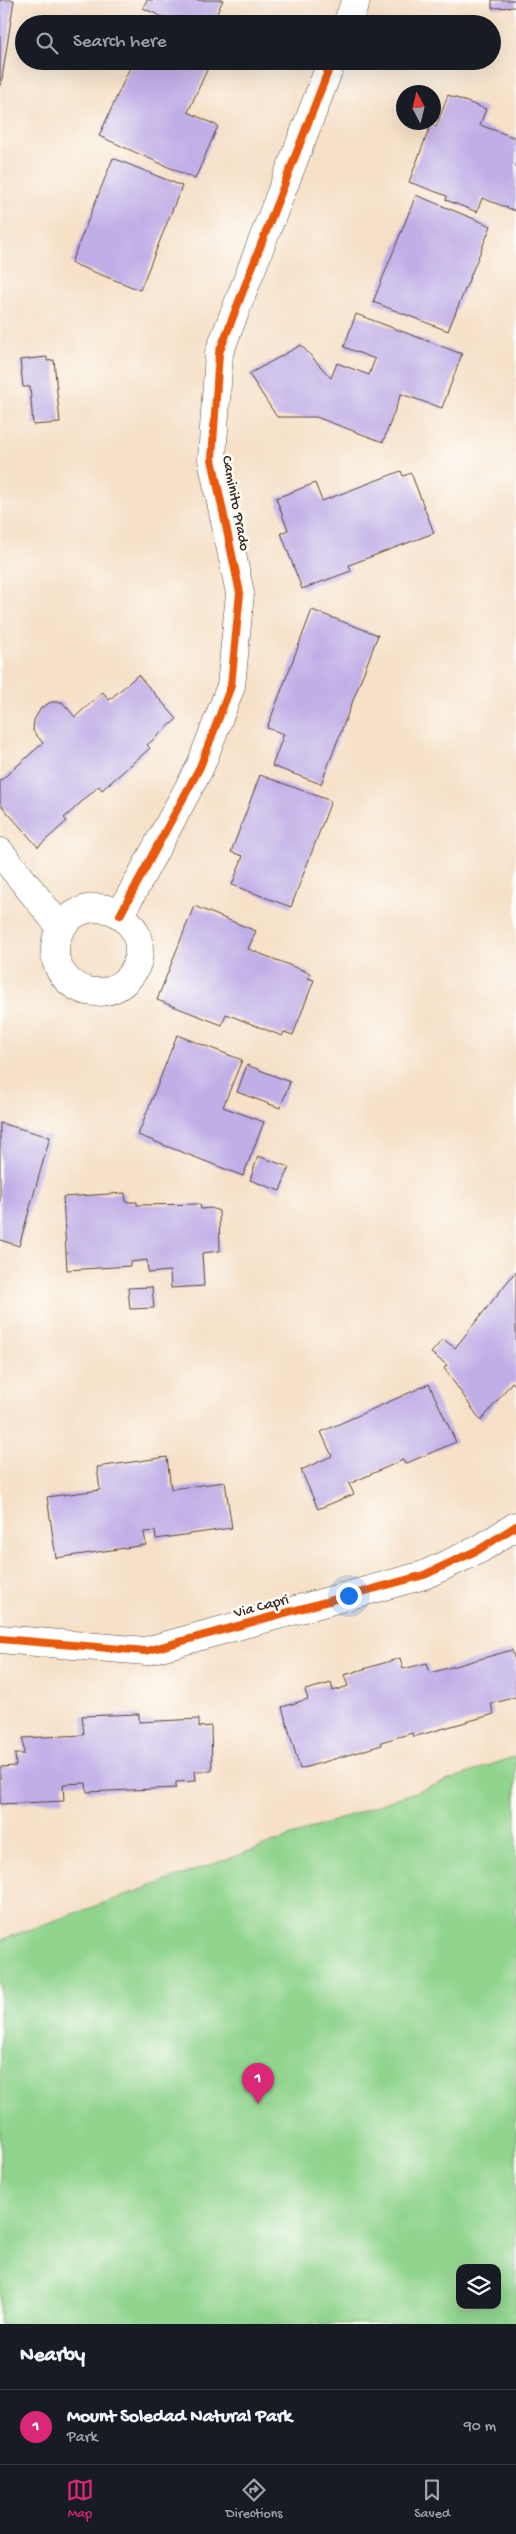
<!DOCTYPE html>
<style>
:root{--surface:#171b24;--page:#20242c;--text:#f1f3f6;--muted:#9ea1a6;--line:#363941;--accent:#db2777}
body{margin:0;font-family:"Gochi Hand",sans-serif;background:var(--page);color:var(--text)}
.controls{position:absolute;right:15px;bottom:15px;display:grid;overflow:hidden;border-radius:10px;box-shadow:0 5px 20px #0002}
.controls button{width:45px;height:45px;display:grid;place-items:center;padding:0;border:0;border-bottom:1px solid var(--line);background:var(--surface);color:var(--text);font:25px sans-serif}
.compass{position:absolute;left:396px;top:85px;width:45px;height:45px;border-radius:50%;background:var(--surface);box-shadow:0 5px 20px #0002;rotate:353deg}
.you{position:absolute;left:348px;top:1595px;width:18px;height:18px;margin:-12px;border:4px solid #fff;border-radius:50%;background:#1a73e8;box-shadow:0 0 0 8px #1a73e833}
.badge{display:grid;place-items:center;width:32px;height:32px;border-radius:50%;background:var(--accent);color:#fff;font-size:16px;font-weight:700}
.pin{position:absolute;translate:-50% -41px;filter:drop-shadow(0 1px 2px #0008)}
.pin::after{content:'';position:absolute;top:26px;width:18px;height:15px;background:inherit;clip-path:polygon(0 0,100% 0,50% 100%)}
.list{margin:0;padding:0;list-style:none}
h2{display:flex;justify-content:space-between;align-items:center;height:65px;margin:0;padding:0 20px;font-size:21px}
h2 small{font-size:16px;font-weight:400;color:var(--muted)}
.list li{display:grid;grid-template-columns:32px 1fr auto;gap:15px;align-items:center;box-sizing:border-box;height:75px;padding:0 20px;border-top:1px solid var(--line)}
.list b{display:block;font-size:19px;white-space:nowrap}
.list p{margin:0;font-size:16px;white-space:nowrap;color:var(--muted)}
.list em{font-size:16px;font-style:normal;color:var(--muted)}
.icon{flex:none;width:28px;height:28px;fill:none;stroke:currentColor;stroke-width:2;stroke-linecap:round;stroke-linejoin:round}
.map{position:relative;flex:none;width:516px;height:2324px;overflow:hidden}
.search{position:absolute;background:var(--surface);box-shadow:0 5px 20px #0002;left:15px;right:15px;top:15px;height:55px;display:flex;align-items:center;gap:12px;box-sizing:border-box;padding:0 18px;border-radius:28px;color:var(--muted);font-size:19px}
.sheet{height:140px;background:var(--surface)}
nav{display:flex;justify-content:space-around;align-items:center;box-sizing:border-box;height:70px;border-top:1px solid var(--line);background:var(--surface);font-size:14px;color:var(--muted)}
nav a{display:grid;justify-items:center;gap:2px}
nav .on{color:var(--accent)}
.map>svg:first-child{display:block}
.green{fill:#90d48d;stroke:#667f56;fill-rule:evenodd}
.building{fill:#c0aee7}
.lines{fill:none;stroke-linecap:round;stroke-linejoin:round}
.minor-casing{stroke:#574537;stroke-width:29}
.minor{stroke:#fff;stroke-width:28}
.cycleway-casing{stroke:#fdfcf7;stroke-width:11}
.cycleway{stroke:#e8590c;stroke-width:8}
.labels{text-anchor:middle;stroke-width:5;stroke-linejoin:round;paint-order:stroke}
.street-label{font-size:15px;fill:#3b2a1e;stroke:#fdfcf7}
</style>
<div class="map">
<svg width="516" height="2324" viewBox="0 0 516 2324">
<rect width="100%" height="100%" fill="#fdfcf7"/>
<filter id="ink" filterUnits="userSpaceOnUse"><feTurbulence type="fractalNoise" baseFrequency=".02" numOctaves="2"/><feDisplacementMap in="SourceGraphic" scale="10" xChannelSelector="R" yChannelSelector="G"/><feConvolveMatrix kernelMatrix="1 2 1 2 8 2 1 2 1" color-interpolation-filters="sRGB"/></filter>
<filter id="wash" filterUnits="userSpaceOnUse"><feTurbulence type="fractalNoise" baseFrequency=".0096" numOctaves="4" result="noise"/><feDisplacementMap in="SourceGraphic" scale="20" xChannelSelector="R" yChannelSelector="G"/><feGaussianBlur stdDeviation="1.12" result="paint"/><feColorMatrix in="noise" values="0 0 0 0 0 0 0 0 0 0 0 0 0 0 0 0 0 1.4 0 .05"/><feComposite in="paint" operator="in"/></filter>
<g filter="url(#wash)">
<rect width="100%" height="100%" fill="#f6e0c7"/>
<path class="green" d="M516,1756V2324H0V1940ZM460,2268H497V2305H460Z"/>
<g id="blocks">
<g class="building">
<path d="M0,0H14L1,85H0Z"/>
<path d="M147,0H223L212,24H178L143,8Z"/>
<path d="M492,0H516V7L492,8Z"/>
<path d="M133,61H211L188,112L218,126L195,179L99,136Z"/>
<path d="M448,95L486,109L480,125L516,138V211L482,198L477,212L446,200L447,196L409,182L431,124L436,127Z"/>
<path d="M113,158L182,186L140,290L71,263Z"/>
<path d="M416,195L491,226L448,331L373,302Z"/>
<path d="M356,314L462,354L442,408L401,394L383,442L316,417H277L249,374L301,345L331,378L337,363L369,375L375,359L344,347Z"/>
<path d="M47,357V361L54,360L60,423L33,425L30,387H23L20,360Z"/>
<path d="M401,471L403,476L411,473L434,533L349,565L351,571L302,589L281,533L288,530L276,498L315,483L322,501Z"/>
<path d="M312,610L378,635L321,784L272,766L284,734L267,728Z"/>
<path d="M138,675L177,719L147,745L150,748L102,790L99,786L64,818L67,821L38,847L0,804V781L43,743L33,731L34,720L41,708L51,702H62L75,717L103,692L109,700Z"/>
<path d="M260,775L331,801L291,907L232,885L243,856L231,852Z"/>
<path d="M194,906L256,931L248,949L310,973L308,978L314,980L293,1035L284,1032L282,1036L226,1014L222,1025L157,1000Z"/>
<path d="M177,1035L242,1060L223,1107L264,1122L243,1176L138,1135Z"/>
<path d="M247,1065L290,1082L280,1108L237,1092Z"/>
<path d="M0,1123L50,1137L19,1246L0,1240Z"/>
<path d="M258,1156L289,1167L280,1191L250,1180Z"/>
<path d="M125,1193L126,1202H137V1205L200,1204L201,1209L211,1208L219,1211L220,1251L202,1253L204,1286L171,1288L170,1271L148,1273L147,1260L130,1262V1266L67,1270L63,1197Z"/>
<path d="M516,1271V1382L514,1384L512,1382L481,1421L444,1368L447,1365L431,1353L443,1339L455,1348Z"/>
<path d="M152,1287L154,1308L130,1309L128,1288Z"/>
<path d="M429,1384L456,1442L405,1464L403,1460L349,1484L354,1494L318,1509L301,1470L332,1456L321,1432Z"/>
<path d="M167,1457L171,1489L225,1482L232,1528L156,1539L155,1531L144,1532L146,1545L56,1558L47,1497L100,1490L97,1467Z"/>
<path d="M512,1650L516,1665V1697L491,1704L494,1714L413,1737L412,1733L381,1742L382,1745L300,1769L282,1707L308,1699L305,1690L331,1683L333,1691L348,1686L344,1675L400,1658L403,1669L427,1663L430,1673Z"/>
<path d="M139,1714V1722L199,1719V1727L211,1726L212,1771H195L196,1781L176,1782V1788L87,1792L86,1783L63,1784L64,1801L0,1804V1767L16,1766L15,1754H24L23,1738L84,1735L82,1716Z"/>
</g>
</g>
</g>
<g filter="url(#ink)">
<use href="#blocks" fill-opacity="0" stroke="#574537" stroke-width="1"/>
<g class="lines">
<defs>
<g id="minor">
<path d="M347,24L356,0"/>
<path d="M0,852L61,928"/>
<circle cx="97" cy="950" r="42"/>
<path d="M120,915L200,767L231,686L240,593L212,459L219,353L332,61"/>
<path d="M0,1639L146,1651L424,1575L480,1549L516,1526"/>
</g>
</defs>
<use href="#minor" class="minor-casing"/>
<use href="#minor" class="minor"/>
<defs>
<g id="cycleway">
<path d="M120,915L200,767L231,686L240,593L212,459L219,353L332,61"/>
<path d="M0,1639L146,1651L424,1575L480,1549L516,1526"/>
</g>
</defs>
<use href="#cycleway" class="cycleway-casing"/>
<use href="#cycleway" class="cycleway"/>
</g>
</g>
<g class="labels">
<g class="street-label">
<text transform="translate(237 503) rotate(79)" y="5">Caminito Prado</text>
<text transform="translate(261 1605) rotate(-15)" y="5">Via Capri</text>
</g>
</g>
</svg>
<div class="controls">
<button><svg class="icon" aria-label="layers" viewBox="0 0 24 24"><path d="M12 4l9 5-9 5-9-5zM3 14l9 5 9-5"/></svg></button>
</div>
<svg class="compass" viewBox="-18 -18 36 36"><path d="M0-13l5 13h-10z" fill="#e53935"/><path d="M0 13l5-13h-10z" fill="#9ea1a6"/></svg>
<div class="you"></div>
<div class="pin badge" style="left:258px;top:2104px">1</div>
<div class="search"><svg class="icon" aria-label="search" viewBox="0 0 24 24"><circle cx="10" cy="10" r="6"/><path d="M15 15l6 6"/></svg>Search here</div>
</div>
<section class="sheet">
<h2>Nearby<small></small></h2>
<ul class="list">
<li><span class="badge">1</span><div><b>Mount Soledad Natural Park</b><p>Park</p></div><em>90 m</em></li>
</ul>
</section>
<nav>
<a class="on"><svg class="icon" aria-label="map" viewBox="0 0 24 24"><path d="M3 6l6-2 6 2 6-2v14l-6 2-6-2-6 2zM9 4v14M15 6v14"/></svg>Map</a>
<a><svg class="icon" aria-label="directions" viewBox="0 0 24 24"><path d="M12 3l9 9-9 9-9-9zM9 14v-3h6M13 9l2 2-2 2"/></svg>Directions</a>
<a><svg class="icon" aria-label="saved" viewBox="0 0 24 24"><path d="M7 4h10v16l-5-4-5 4z"/></svg>Saved</a>
</nav>
